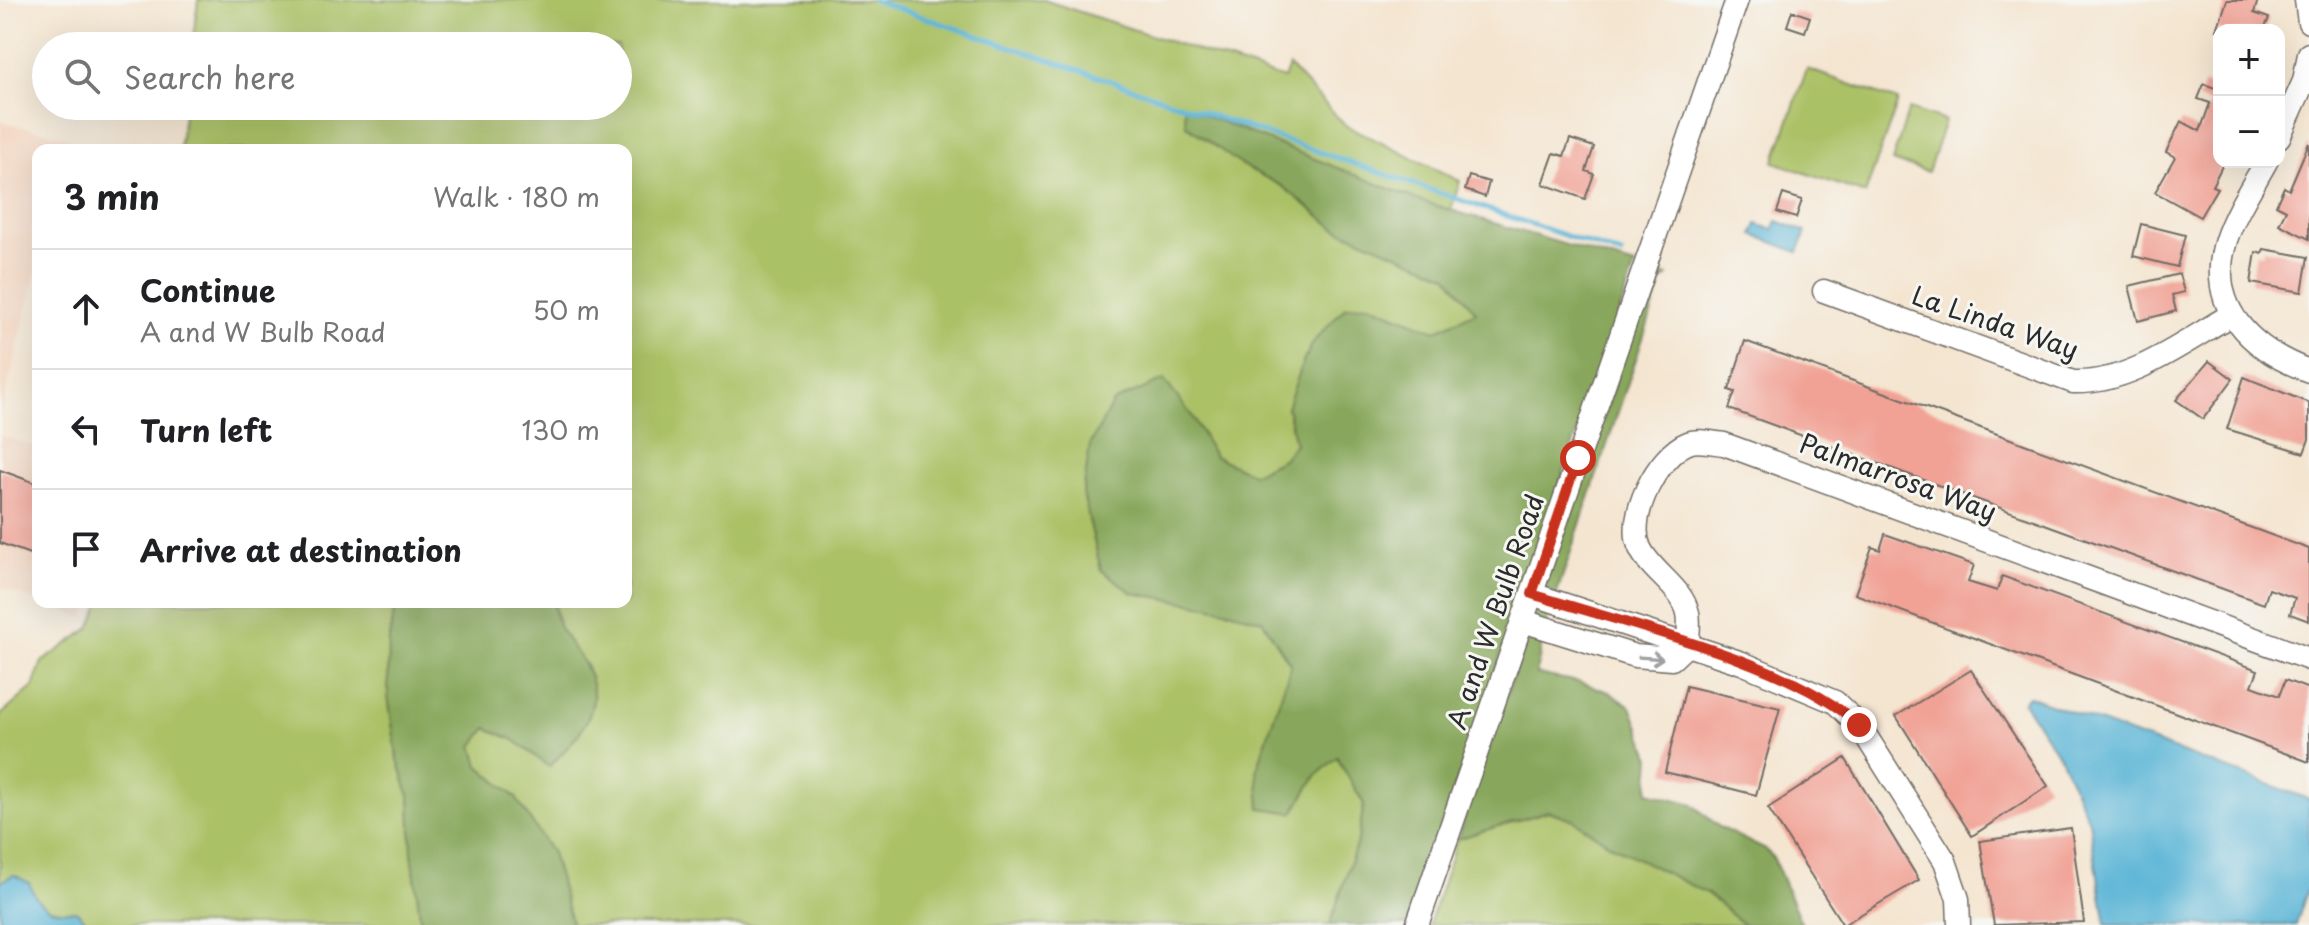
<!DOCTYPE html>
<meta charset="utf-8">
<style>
:root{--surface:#fff;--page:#f2f2f2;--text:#202124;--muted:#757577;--line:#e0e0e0}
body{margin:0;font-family:"Playpen Sans",sans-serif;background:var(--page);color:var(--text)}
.controls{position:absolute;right:24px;top:24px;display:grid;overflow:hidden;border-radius:16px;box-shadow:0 8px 32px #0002}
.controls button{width:72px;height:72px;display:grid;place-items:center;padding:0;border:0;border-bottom:2px solid var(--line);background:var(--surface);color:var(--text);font:40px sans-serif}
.stop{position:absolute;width:24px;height:24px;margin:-18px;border:6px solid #c8321e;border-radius:50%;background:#fff}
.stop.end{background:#c8321e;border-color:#fff;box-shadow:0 2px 8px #0008}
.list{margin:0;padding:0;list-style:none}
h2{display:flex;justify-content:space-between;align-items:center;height:104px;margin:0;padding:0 32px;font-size:34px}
h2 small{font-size:26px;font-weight:400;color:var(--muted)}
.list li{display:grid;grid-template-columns:52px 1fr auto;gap:24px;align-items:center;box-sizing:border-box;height:120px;padding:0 32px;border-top:2px solid var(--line)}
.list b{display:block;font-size:30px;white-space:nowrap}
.list p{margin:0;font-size:26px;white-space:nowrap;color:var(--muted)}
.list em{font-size:26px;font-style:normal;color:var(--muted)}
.icon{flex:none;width:44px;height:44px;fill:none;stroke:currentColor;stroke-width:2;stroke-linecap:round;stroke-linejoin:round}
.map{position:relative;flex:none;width:2309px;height:925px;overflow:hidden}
.search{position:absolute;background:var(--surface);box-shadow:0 8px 32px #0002;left:32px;top:32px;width:600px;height:88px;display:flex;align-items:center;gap:20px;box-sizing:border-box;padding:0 28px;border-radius:44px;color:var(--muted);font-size:30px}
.panel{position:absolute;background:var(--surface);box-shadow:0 8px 32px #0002;left:32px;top:144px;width:600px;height:464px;border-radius:16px}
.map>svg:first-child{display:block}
.built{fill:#f3d4be}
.green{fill:#abc166;stroke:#6b7648;stroke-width:2}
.forest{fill:#88a75b;stroke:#5a6943;stroke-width:2}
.water{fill:#58b4d6;stroke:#427080;stroke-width:2}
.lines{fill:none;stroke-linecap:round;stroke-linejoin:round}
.stream{stroke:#58b4d6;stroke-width:5}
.building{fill:#f1a295}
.minor-casing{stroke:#716c65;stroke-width:25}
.minor{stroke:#fff;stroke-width:22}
.oneway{stroke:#a0a0a0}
.route{stroke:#c8321e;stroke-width:10}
.labels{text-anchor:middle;stroke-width:6;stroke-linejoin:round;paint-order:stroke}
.street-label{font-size:26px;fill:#2b2b2b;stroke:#f6f6f2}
</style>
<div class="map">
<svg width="2309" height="925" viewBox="0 0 2309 925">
<rect width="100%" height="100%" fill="#f6f6f2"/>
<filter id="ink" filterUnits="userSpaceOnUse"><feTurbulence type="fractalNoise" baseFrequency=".0125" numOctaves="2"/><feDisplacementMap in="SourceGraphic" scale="16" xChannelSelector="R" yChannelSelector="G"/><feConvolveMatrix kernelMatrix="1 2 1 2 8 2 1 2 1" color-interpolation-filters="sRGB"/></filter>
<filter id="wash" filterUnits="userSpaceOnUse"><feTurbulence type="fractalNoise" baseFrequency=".006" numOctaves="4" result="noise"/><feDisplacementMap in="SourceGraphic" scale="32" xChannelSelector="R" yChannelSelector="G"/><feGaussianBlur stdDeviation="1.8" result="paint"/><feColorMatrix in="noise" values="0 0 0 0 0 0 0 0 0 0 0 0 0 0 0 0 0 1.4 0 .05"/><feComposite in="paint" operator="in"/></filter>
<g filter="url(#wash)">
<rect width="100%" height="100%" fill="#f4e5d0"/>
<g class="built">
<path d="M0,121L69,138L66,150H38V264L0,418Z"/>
<path d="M0,435L38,448V601L0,587Z"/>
<path d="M41,602H90L84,618Z"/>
</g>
<g class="green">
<path d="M198,0H1044L1284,79L1289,66L1345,125L1460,181L1451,210L1240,164L1282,186L1335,228L1447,275L1476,312L1435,331L1369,304L1287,407L1295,444L1283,459L1252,474L1214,456L1192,416L1083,494L1101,570L1262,620L1291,665L1277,711L1293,812L1316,776L1336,756L1364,804L1358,839L1330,925H572L516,798L479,766L473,746L487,728L514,740L550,766L588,668L560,631L554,602H626V150H179L185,106H618V46H192Z"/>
<path d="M1807,69L1898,101L1865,194L1774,162Z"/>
<path d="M1909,109L1945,121L1928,172L1892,161Z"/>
<path d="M101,602H396L389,638L388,696L397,756L410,798L412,852L421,925H91L76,911C50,913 38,908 29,883L14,875L0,882V716L33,687L42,662L90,628Z"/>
<path d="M1548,811L1572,819L1609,844L1708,894L1744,925H1429L1457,839Z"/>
</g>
<g class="forest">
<path d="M1184,107L1418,200L1635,266L1407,925H1330L1358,839L1364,804L1337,757L1316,776L1293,813L1260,808L1257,769L1291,665L1262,620L1218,608L1133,593L1101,570L1083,494L1090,445L1113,402L1164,380L1192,416L1214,456L1253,474L1283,459L1295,444L1287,407L1304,360L1314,341L1345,307L1369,304L1435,331L1476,312L1447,275L1335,228L1282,186L1240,164L1186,125Z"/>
<path d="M1653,272L1668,276L1662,282L1545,628L1536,674L1579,682L1609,692L1631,707L1651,758L1648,792L1692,804L1719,827L1766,850L1774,859L1802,925H1744L1708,894L1609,844L1572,819L1548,811L1457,839Z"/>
<path d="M396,602H554C553,620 563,634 573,648C613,699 588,727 549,767L514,740L487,728L473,746L479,766L516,798L552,853L572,925H421L412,852L410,798L397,756L388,696L389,638Z"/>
</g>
<g class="water">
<path d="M1777,221L1806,232L1798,252L1753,235L1757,224L1773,230Z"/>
<path d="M2028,696L2309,799V885L2296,925H2106L2089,821L2061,759L2023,702Z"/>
<path d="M14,875L29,883C38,908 50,913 76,911L91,925H0V882Z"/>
</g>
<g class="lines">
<path class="stream" d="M873,0L1622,255"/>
</g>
<g id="blocks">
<g class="building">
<path d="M2227,0H2258L2254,13L2269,18L2264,30H2217Z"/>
<path d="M1792,11L1810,17L1805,32L1787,26Z"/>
<path d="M2217,83L2219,162H2224L2212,186L2217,188L2200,217L2155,192L2175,157L2166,152L2181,121L2200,131L2210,103L2198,99L2204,84L2215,88Z"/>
<path d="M1570,139L1594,147L1586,171L1594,174L1585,199L1543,184L1554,153L1564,156Z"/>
<path d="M2309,143V239L2279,224L2286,210L2276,205L2284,187L2289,190Z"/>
<path d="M1469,176L1489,182L1485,197L1465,190Z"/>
<path d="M1783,194L1802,200L1796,218L1777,212Z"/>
<path d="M2141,224L2185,235L2177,267L2133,256Z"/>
<path d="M2264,249L2308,257L2302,292L2251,283L2256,252L2262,254Z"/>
<path d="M2179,274L2184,292L2172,295L2176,311L2138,321L2129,286Z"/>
<path d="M1745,341L2309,549V621L2290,614L2295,598L2269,589L2264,604L1729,409L1735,392L1729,390Z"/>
<path d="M2209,361L2233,379L2203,419L2176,400Z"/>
<path d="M2244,377L2309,403V439L2304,453L2227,429Z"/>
<path d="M0,470L38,484V557L0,543Z"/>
<path d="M1885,534L1974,565L1968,582L1997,591L2002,576L2258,670L2252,686L2279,696L2285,680L2309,689V762L1855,594L1872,547L1880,550Z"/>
<path d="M1971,670L2048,786L1972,836L1896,716Z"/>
<path d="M1686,686L1780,708L1756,795L1665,772Z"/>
<path d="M1845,758L1919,880L1843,925L1768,808Z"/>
<path d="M2071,828L2084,922L1994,925L1980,841Z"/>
</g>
</g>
</g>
<g filter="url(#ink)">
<use href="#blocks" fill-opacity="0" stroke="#716c65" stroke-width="2"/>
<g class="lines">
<defs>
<g id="minor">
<path d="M2306,0L2309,22"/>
<path d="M2279,137L2304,81L2309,54"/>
<path d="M2266,162C2252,187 2235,213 2226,240C2205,308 2252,350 2309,371"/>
<path d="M1824,291L2073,382C2131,384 2183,342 2231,315"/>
<path d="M1532,594L1742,663L1835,702L1859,725L1945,861L1958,899L1959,925"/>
<path d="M1523,621L1635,656L1672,659L1688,644"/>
<path d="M1688,644C1688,634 1690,622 1688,613C1682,587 1651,572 1640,548C1626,518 1657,455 1688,443C1697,439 1714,443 1724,444L2309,659"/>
<path d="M1417,925L1737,0"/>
</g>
</defs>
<use href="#minor" class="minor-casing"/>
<use href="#minor" class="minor"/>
</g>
<defs><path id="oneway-shaft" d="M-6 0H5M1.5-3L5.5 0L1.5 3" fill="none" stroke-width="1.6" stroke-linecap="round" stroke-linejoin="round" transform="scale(2)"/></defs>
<use class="oneway" href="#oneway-shaft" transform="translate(1651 658) rotate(4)"/>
</g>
<g class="lines" filter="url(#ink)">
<path class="route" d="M1578,458L1532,594C1624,624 1790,661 1859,725"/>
</g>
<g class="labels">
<g class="street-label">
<text transform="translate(1995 323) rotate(19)" y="9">La Linda Way</text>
<text transform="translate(1898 478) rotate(20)" y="9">Palmarrosa Way</text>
<text transform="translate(1496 612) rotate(-71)" y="9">A and W Bulb Road</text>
</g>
</g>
</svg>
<div class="controls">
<button>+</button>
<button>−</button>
</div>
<div class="stop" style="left:1578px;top:458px"></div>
<div class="stop end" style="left:1859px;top:725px"></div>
<div class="search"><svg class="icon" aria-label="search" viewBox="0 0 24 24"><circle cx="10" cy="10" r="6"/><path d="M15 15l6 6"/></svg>Search here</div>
<section class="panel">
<h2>3 min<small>Walk · 180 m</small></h2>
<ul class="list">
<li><svg class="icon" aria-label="ahead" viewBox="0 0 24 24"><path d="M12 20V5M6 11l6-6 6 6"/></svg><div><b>Continue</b><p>A and W Bulb Road</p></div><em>50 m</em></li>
<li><svg class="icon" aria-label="left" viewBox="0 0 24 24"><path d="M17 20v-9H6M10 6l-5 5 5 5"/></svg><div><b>Turn left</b></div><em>130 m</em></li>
<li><svg class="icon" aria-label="arrive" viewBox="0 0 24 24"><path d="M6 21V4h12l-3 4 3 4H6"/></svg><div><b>Arrive at destination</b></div></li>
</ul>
</section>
</div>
